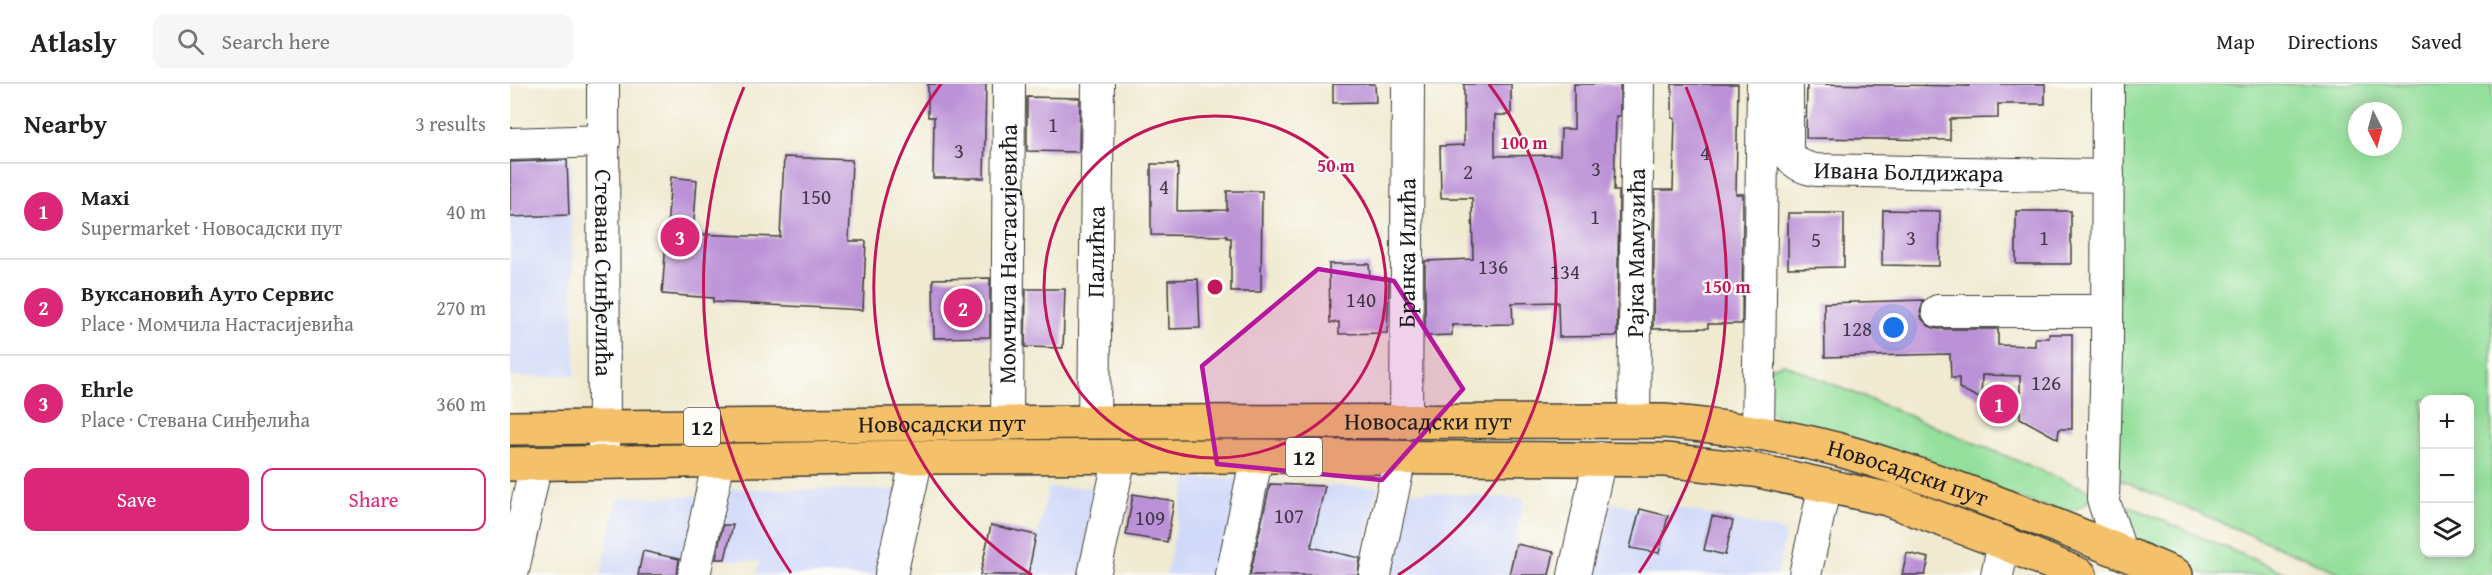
<!DOCTYPE html>
<meta charset="utf-8">
<style>
:root{--surface:#fff;--page:#f6f6f6;--text:#222;--muted:#767676;--line:#e0e0e0;--accent:#db2777}
body{margin:0;font-family:"Gentium Book Plus",serif;background:var(--page);color:var(--text)}
.controls{position:absolute;right:18px;bottom:18px;display:grid;overflow:hidden;border-radius:12px;box-shadow:0 3px 15px #0003}
.controls button{width:54px;height:54px;display:grid;place-items:center;padding:0;border:0;border-bottom:2px solid var(--line);background:var(--surface);color:var(--text);font:30px sans-serif}
.compass{position:absolute;left:1838px;top:18px;width:54px;height:54px;border-radius:50%;background:var(--surface);box-shadow:0 3px 15px #0003;rotate:174deg}
.you{position:absolute;left:1384px;top:244px;width:21px;height:21px;margin:-15px;border:4px solid #fff;border-radius:50%;background:#1a73e8;box-shadow:0 0 0 9px #1a73e833}
.badge{display:grid;place-items:center;width:39px;height:39px;border-radius:50%;background:var(--accent);color:#fff;font-size:20px;font-weight:700}
.pin{position:absolute;translate:-50% -50%;border:3px solid #fff;box-shadow:0 2px 6px #0006}
.list{margin:0;padding:0;list-style:none}
h2{display:flex;justify-content:space-between;align-items:center;height:78px;margin:0;padding:0 24px;font-size:26px}
h2 small{font-size:20px;font-weight:400;color:var(--muted)}
.list li{display:grid;grid-template-columns:39px 1fr auto;gap:18px;align-items:center;box-sizing:border-box;height:96px;padding:0 24px;border-top:2px solid var(--line)}
.list b{display:block;font-size:22px;white-space:nowrap}
.list p{margin:0;font-size:20px;white-space:nowrap;color:var(--muted)}
.list em{font-size:20px;font-style:normal;color:var(--muted)}
.actions{display:flex;gap:12px;padding:18px 24px}
.actions a{flex:1;padding:14px 0;border:2px solid var(--accent);border-radius:12px;text-align:center;font-size:21px;color:var(--accent)}
.actions .main{background:var(--accent);color:#fff}
.icon{flex:none;width:33px;height:33px;fill:none;stroke:currentColor;stroke-width:2;stroke-linecap:round;stroke-linejoin:round}
.map{position:relative;flex:none;width:1982px;height:491px;overflow:hidden}
header{display:flex;align-items:center;gap:36px;box-sizing:border-box;height:84px;padding:0 30px;background:var(--surface);border-bottom:2px solid var(--line)}
header strong{font-size:28px}
nav{display:flex;gap:33px;margin-inline-start:auto;font-size:21px}
.search{width:420px;height:54px;background:var(--page);display:flex;align-items:center;gap:15px;box-sizing:border-box;padding:0 21px;border-radius:12px;color:var(--muted);font-size:22px}
main{display:flex}
aside{flex:1;background:var(--surface)}
.map>svg:first-child{display:block}
.built{fill:#d1d9f9}
.green{fill:#94df9b;stroke:#587e5c;stroke-width:1.5;fill-rule:evenodd}
.building{fill:#bb91d7}
.lines{fill:none;stroke-linecap:round;stroke-linejoin:round}
.minor-casing{stroke:#3c3b37;stroke-width:34}
.major-casing{stroke:#3c3b37;stroke-width:36}
.minor{stroke:#fff;stroke-width:32}
.major{stroke:#f4c16a;stroke-width:33}
.marked{fill:#b5179e;fill-opacity:0.2;stroke:#b5179e;stroke-width:4.5;stroke-linejoin:round}
.ring{fill:none;stroke:#c2185b;stroke-width:3}
.labels{text-anchor:middle;stroke-width:4.5;stroke-linejoin:round;paint-order:stroke}
.number-label{font-size:21px;fill:#44394b}
.shield{fill:#fdfcf7;stroke:#605f5e;stroke-width:1.5}
.shield-label{font-size:22px;font-weight:bold;fill:#1c1c1c}
.street-label{font-size:24px;fill:#1c1c1c;stroke:#fdfcf7}
.centre{fill:#c2185b;stroke:#fdfcf7;stroke-width:3}
.ring-label{font-size:18px;text-anchor:middle;font-weight:bold;fill:#c2185b;stroke:#fdfcf7;stroke-width:4.5;stroke-linejoin:round;paint-order:stroke}
</style>
<header>
<strong>Atlasly</strong>
<div class="search"><svg class="icon" aria-label="search" viewBox="0 0 24 24"><circle cx="10" cy="10" r="6"/><path d="M15 15l6 6"/></svg>Search here</div>
<nav><a>Map</a><a>Directions</a><a>Saved</a></nav>
</header>
<main>
<aside>
<h2>Nearby<small>3 results</small></h2>
<ul class="list">
<li><span class="badge">1</span><div><b>Maxi</b><p>Supermarket · Новосадски пут</p></div><em>40 m</em></li>
<li><span class="badge">2</span><div><b>Вуксановић Ауто Сервис</b><p>Place · Момчила Настасијевића</p></div><em>270 m</em></li>
<li><span class="badge">3</span><div><b>Ehrle</b><p>Place · Стевана Синђелића</p></div><em>360 m</em></li>
</ul>
<div class="actions"><a class="main">Save</a><a>Share</a></div>
</aside>
<div class="map">
<svg width="1982" height="491" viewBox="0 0 1982 491">
<rect width="100%" height="100%" fill="#fdfcf7"/>
<filter id="ink" filterUnits="userSpaceOnUse"><feTurbulence type="fractalNoise" baseFrequency=".0167" numOctaves="2"/><feDisplacementMap in="SourceGraphic" scale="12" xChannelSelector="R" yChannelSelector="G"/><feConvolveMatrix kernelMatrix="1 2 1 2 8 2 1 2 1" color-interpolation-filters="sRGB"/></filter>
<filter id="wash" filterUnits="userSpaceOnUse"><feTurbulence type="fractalNoise" baseFrequency=".008" numOctaves="4" result="noise"/><feDisplacementMap in="SourceGraphic" scale="24" xChannelSelector="R" yChannelSelector="G"/><feGaussianBlur stdDeviation="1.35" result="paint"/><feColorMatrix in="noise" values="0 0 0 0 0 0 0 0 0 0 0 0 0 0 0 0 0 1.4 0 .05"/><feComposite in="paint" operator="in"/></filter>
<g filter="url(#wash)">
<rect width="100%" height="100%" fill="#f0ead1"/>
<g class="built">
<path d="M60,68L65,291L0,293V69Z"/>
<path d="M739,394L718,491H656L677,395Z"/>
<path d="M758,400L868,403L848,491H738Z"/>
<path d="M591,403L571,491H519L538,404Z"/>
<path d="M212,405L389,406L369,491H247L249,478L196,474Z"/>
<path d="M901,407L1014,415L998,491H882Z"/>
<path d="M189,412L171,491H91L107,414Z"/>
<path d="M1101,418L1158,431L1160,422L1276,448L1267,491H1084Z"/>
</g>
<g class="green">
<path d="M1599,0H1982V491H1835L1594,389ZM1847,27H1883V63H1847ZM1914,316H1960V468H1914Z"/>
<path d="M1274,280L1583,408L1575,421L1556,429L1280,342L1258,326V284Z"/>
<path d="M1612,419L1780,491H1697L1621,458Z"/>
</g>
<g id="blocks">
<g class="building">
<path d="M418,0H476L474,94H423L424,33H418Z"/>
<path d="M823,0H865L866,18L823,19Z"/>
<path d="M954,0H1001V31H985V72L1050,71L1051,45H1064V0H1110V32H1106L1104,107H1109L1107,252L1049,253L1048,218L1002,219L1003,240L942,241V251L915,252V177L963,175L962,114H931L930,62L954,61Z"/>
<path d="M1162,0H1228L1226,110H1233L1232,240H1198V244L1143,245L1145,106H1163L1165,35L1162,34Z"/>
<path d="M1297,0L1459,2V0H1535V20H1488V34L1440,35V56L1296,54Z"/>
<path d="M517,13L570,14L569,68L517,67Z"/>
<path d="M274,73L342,76L339,157H356L353,226L203,218V214L152,210L161,93L187,96L183,150L270,153Z"/>
<path d="M57,76L59,131L0,133V78Z"/>
<path d="M641,80H668L667,127L717,126V107H752L751,208H721V154H717V152L641,151Z"/>
<path d="M1373,126L1430,127L1429,182L1372,181Z"/>
<rect x="1506" y="127" width="55" height="53"/>
<path d="M1278,129H1334V183L1278,184Z"/>
<path d="M819,180H859L860,194H879L877,249L829,250V238L820,239Z"/>
<path d="M480,194V253L424,254L423,195Z"/>
<path d="M688,195L690,244L659,245L658,196Z"/>
<path d="M516,205H555L553,264L515,263Z"/>
<path d="M1414,216L1410,228L1412,235L1419,242L1428,245H1488V261L1525,262V254H1539V250H1562V345H1549L1548,355L1510,334V292L1472,291L1471,315L1449,304V294H1441L1440,270L1315,273L1314,219Z"/>
<path d="M760,400L815,402L801,463L850,474L848,491H740Z"/>
<path d="M623,410L664,417L657,458L616,451Z"/>
<path d="M1130,425L1158,432L1149,469L1120,464Z"/>
<path d="M1202,432L1223,437L1215,471L1194,466Z"/>
<path d="M213,441H223L215,475H206Z"/>
<path d="M481,441L526,451L518,491H470Z"/>
<path d="M1006,460L1044,468L1039,491H999Z"/>
<path d="M133,467L169,475L167,491H128Z"/>
<path d="M1397,469L1419,474L1415,491H1392Z"/>
</g>
</g>
</g>
<g filter="url(#ink)">
<use href="#blocks" fill-opacity="0" stroke="#3c3b37" stroke-width="1.5"/>
<g class="lines">
<defs>
<g id="minor">
<path id="s1" d="M93,0L94,371"/>
<path id="s2" d="M1277,0V67C1284,80 1292,83 1305,86L1598,92"/>
<path d="M1598,0L1597,268L1593,415L1610,467"/>
<path d="M0,60L94,57"/>
<path d="M1428,227H1597"/>
<path id="s3" d="M1124,337L1128,0"/>
<path id="s4" d="M584,338L588,0"/>
<path id="s5" d="M896,339L898,0"/>
<path id="s6" d="M497,340L499,0"/>
<path d="M1248,350L1253,0"/>
<path d="M2,491L26,379"/>
<path d="M184,491L209,376"/>
<path d="M381,491L407,373"/>
<path d="M584,491L610,373"/>
<path d="M722,491L747,372"/>
<path d="M865,491L890,374"/>
<path d="M1064,491L1090,374"/>
<path d="M1295,491L1315,401"/>
<path d="M1487,491L1494,459"/>
</g>
<g id="major">
<path id="s7" d="M0,344L584,338L1154,337C1218,343 1285,352 1347,371C1455,404 1562,447 1666,491"/>
<path d="M0,380L407,373L747,372L1156,376L1244,386L1377,415L1494,459L1570,491"/>
</g>
</defs>
<use href="#minor" class="minor-casing"/>
<use href="#major" class="major-casing"/>
<use href="#minor" class="minor"/>
<use href="#major" class="major"/>
</g>
</g>
<path class="marked" d="M808,185L884,197L953,305L872,396L707,380L692,282Z"/>
<g class="ring">
<circle cx="705" cy="203" r="171"/>
<path d="M522 491A341 341 0 0 1 431 0M979 0A341 341 0 0 1 888 491"/>
<path d="M281 489A512 512 0 0 1 234 3M1176 3A512 512 0 0 1 1129 489"/>
</g>
<g class="labels">
<g class="number-label">
<text x="543" y="48">1</text>
<text x="449" y="74">3</text>
<text x="1195" y="76">4</text>
<text x="1086" y="92">3</text>
<text x="958" y="95">2</text>
<text x="654" y="110">4</text>
<text x="306" y="120">150</text>
<text x="1085" y="140">1</text>
<text x="1401" y="161">3</text>
<text x="1534" y="161">1</text>
<text x="1306" y="163">5</text>
<text x="983" y="190">136</text>
<text x="1055" y="195">134</text>
<text x="851" y="223">140</text>
<text x="1347" y="252">128</text>
<text x="1536" y="306">126</text>
<text x="779" y="439">107</text>
<text x="640" y="441">109</text>
</g>
<g class="shield">
<rect x="174" y="324" width="36" height="38" rx="4.5"/>
<rect x="776" y="354" width="36" height="38" rx="4.5"/>
</g>
<g class="shield-label">
<text x="192" y="351">12</text>
<text x="794" y="381">12</text>
</g>
<g class="street-label">
<text dy="8" stroke="none"><textPath href="#s2" startOffset="196">Ивана Болдижара</textPath></text>
<text dy="8" stroke="none"><textPath href="#s3" startOffset="168">Рајка Мамузића</textPath></text>
<text dy="8" stroke="none"><textPath href="#s4" startOffset="170">Палићка</textPath></text>
<text dy="8" stroke="none"><textPath href="#s5" startOffset="170">Бранка Илића</textPath></text>
<text dy="8" stroke="none"><textPath href="#s6" startOffset="170">Момчила Настасијевића</textPath></text>
<text dy="8" stroke="none"><textPath href="#s1" startOffset="189">Стевана Синђелића</textPath></text>
<text dy="8" stroke="none"><textPath href="#s7" startOffset="918">Новосадски пут</textPath></text>
<text dy="8" stroke="none"><textPath href="#s7" startOffset="432">Новосадски пут</textPath></text>
<text dy="8" stroke="none"><textPath href="#s7" startOffset="1404">Новосадски пут</textPath></text>
</g>
</g>
<circle cx="705" cy="203" r="9" class="centre"/>
<g class="ring-label">
<text x="1014" y="65">100 m</text>
<text x="826" y="88">50 m</text>
<text x="1217" y="209">150 m</text>
</g>
</svg>
<div class="controls">
<button>+</button>
<button>−</button>
<button><svg class="icon" aria-label="layers" viewBox="0 0 24 24"><path d="M12 4l9 5-9 5-9-5zM3 14l9 5 9-5"/></svg></button>
</div>
<svg class="compass" viewBox="-18 -18 36 36"><path d="M0-13l5 13h-10z" fill="#e53935"/><path d="M0 13l5-13h-10z" fill="#767676"/></svg>
<div class="you"></div>
<div class="pin badge" style="left:1489px;top:320px">1</div>
<div class="pin badge" style="left:453px;top:224px">2</div>
<div class="pin badge" style="left:170px;top:153px">3</div>
</div>
</main>
